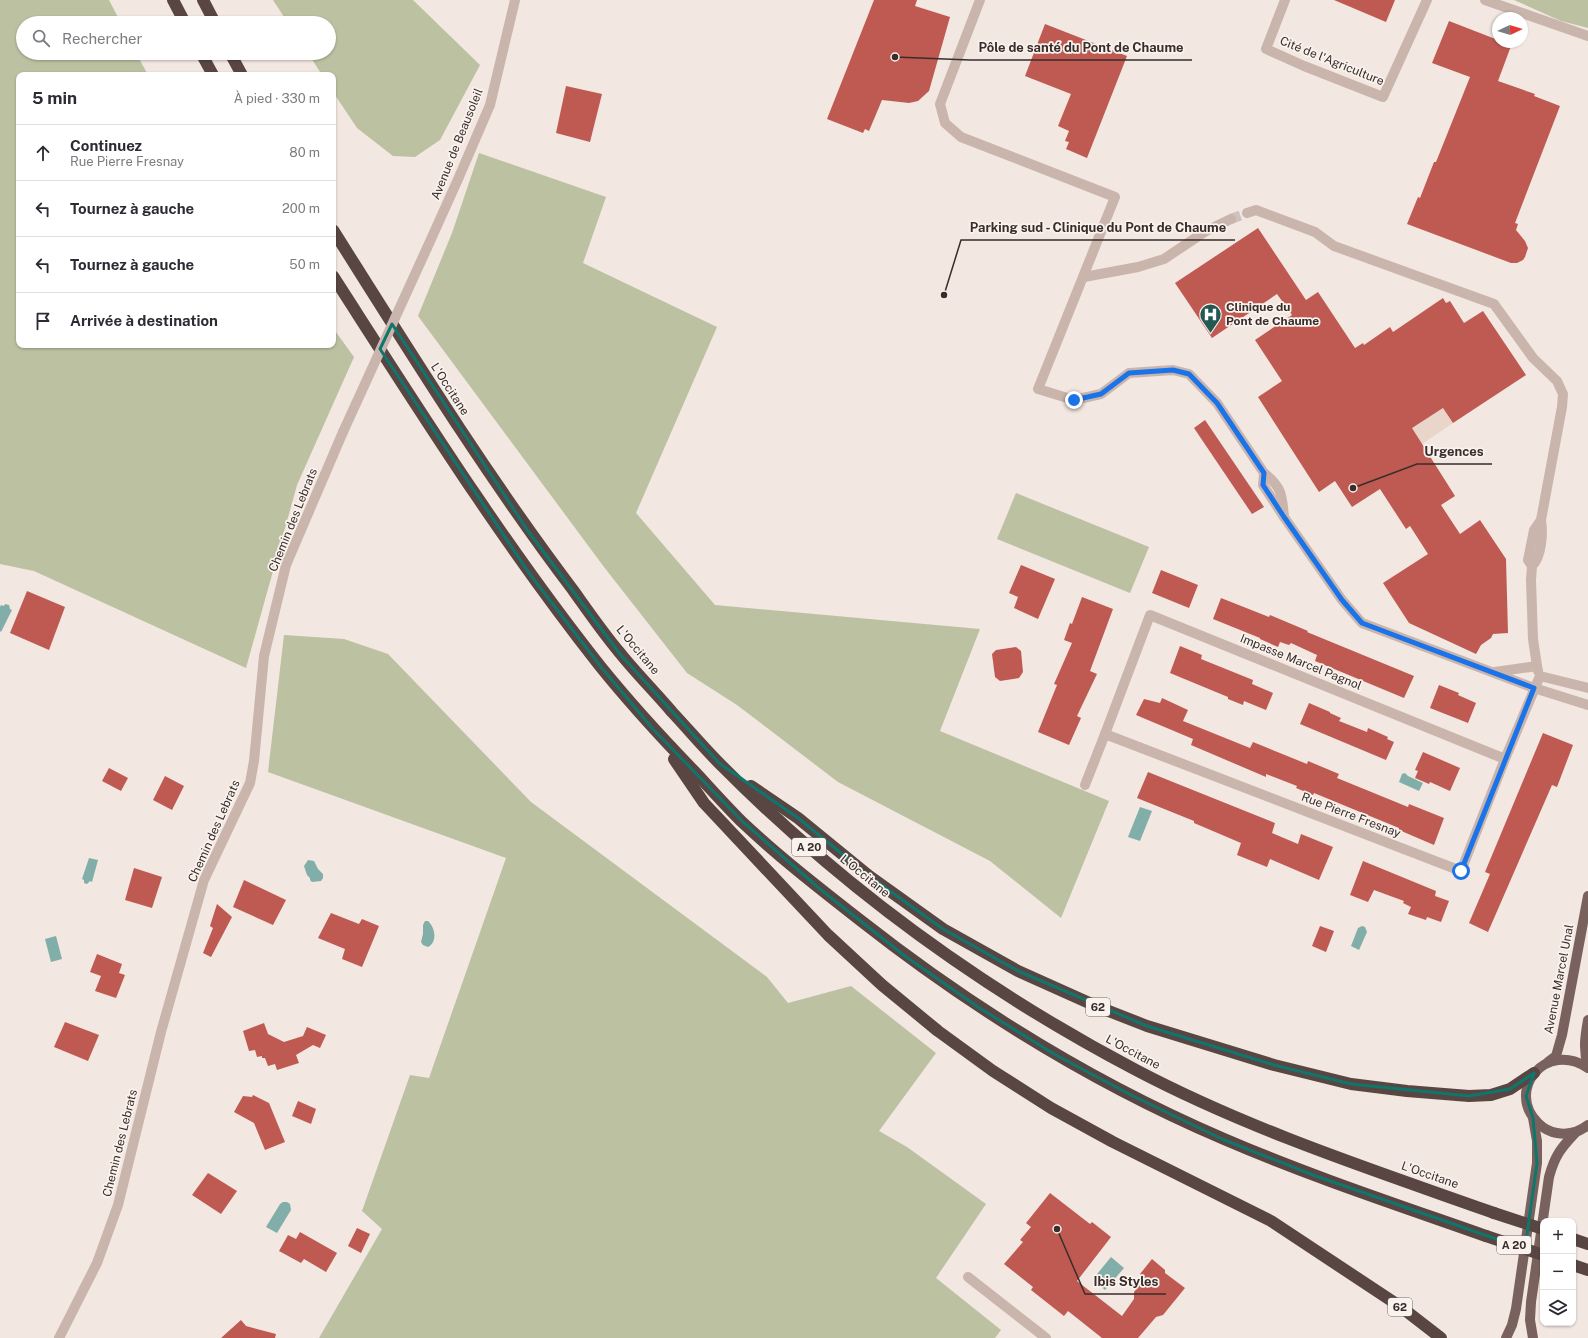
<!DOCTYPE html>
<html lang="fr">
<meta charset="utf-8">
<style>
:root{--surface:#fff;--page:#f2f2f3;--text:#2b2b33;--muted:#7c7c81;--line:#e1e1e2}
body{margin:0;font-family:"Public Sans",sans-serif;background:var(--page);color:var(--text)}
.controls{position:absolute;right:12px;bottom:12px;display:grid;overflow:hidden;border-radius:8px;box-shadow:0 1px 3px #0004}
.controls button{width:36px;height:36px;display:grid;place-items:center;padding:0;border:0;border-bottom:1px solid var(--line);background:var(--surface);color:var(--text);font:20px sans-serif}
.compass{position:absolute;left:1492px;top:12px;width:36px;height:36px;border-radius:50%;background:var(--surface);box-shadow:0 1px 3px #0004;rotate:86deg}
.stop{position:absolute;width:12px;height:12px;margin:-9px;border:3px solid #1a73e8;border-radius:50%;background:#fff}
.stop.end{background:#1a73e8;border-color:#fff;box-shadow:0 1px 4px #0008}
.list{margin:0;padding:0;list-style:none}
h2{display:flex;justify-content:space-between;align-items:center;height:52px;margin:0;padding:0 16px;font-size:17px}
h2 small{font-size:13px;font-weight:400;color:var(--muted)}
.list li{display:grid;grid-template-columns:26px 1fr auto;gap:12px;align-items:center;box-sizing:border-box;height:56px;padding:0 16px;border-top:1px solid var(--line)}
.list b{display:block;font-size:15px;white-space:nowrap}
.list p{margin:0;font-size:13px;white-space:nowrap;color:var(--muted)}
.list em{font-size:13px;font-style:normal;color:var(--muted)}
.icon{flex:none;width:22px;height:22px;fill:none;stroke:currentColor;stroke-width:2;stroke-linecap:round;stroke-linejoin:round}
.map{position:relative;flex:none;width:1588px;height:1338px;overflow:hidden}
.search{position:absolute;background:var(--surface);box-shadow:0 1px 3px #0004;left:16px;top:16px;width:320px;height:44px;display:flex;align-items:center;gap:10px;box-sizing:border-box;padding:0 14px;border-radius:22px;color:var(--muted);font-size:15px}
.panel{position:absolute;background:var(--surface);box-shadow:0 1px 3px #0004;left:16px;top:72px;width:320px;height:276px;border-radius:8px}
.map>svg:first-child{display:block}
.green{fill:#bbc1a1}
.plaza{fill:#e9d5c9}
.water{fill:#81aea8}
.building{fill:#bf5a52}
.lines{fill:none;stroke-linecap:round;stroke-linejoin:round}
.minor-tunnel{stroke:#cdc2bd;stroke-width:10;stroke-dasharray:10 5;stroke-linecap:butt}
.minor{stroke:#cab5ad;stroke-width:10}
.major{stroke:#79625d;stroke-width:10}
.highway{stroke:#594643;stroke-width:12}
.minor-bridge{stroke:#cab5ad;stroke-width:10}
.highway-bridge{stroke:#594643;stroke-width:12}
.route{stroke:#1a73e8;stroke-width:5}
.marked{fill:none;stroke:#0f766e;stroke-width:3;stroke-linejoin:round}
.labels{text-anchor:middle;stroke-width:3.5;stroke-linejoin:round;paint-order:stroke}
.shield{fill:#faf2ed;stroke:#736865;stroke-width:1}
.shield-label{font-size:11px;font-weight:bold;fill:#392d2b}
.street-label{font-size:12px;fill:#392d2b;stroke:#faf2ed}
.poi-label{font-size:12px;font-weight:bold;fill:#392d2b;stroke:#faf2ed;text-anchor:start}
.leader{fill:none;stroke:#392d2b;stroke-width:1.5}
.callout-dot{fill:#392d2b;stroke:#faf2ed;stroke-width:1.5}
.callout-label{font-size:13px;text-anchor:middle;font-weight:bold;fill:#392d2b;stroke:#faf2ed;stroke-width:3.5;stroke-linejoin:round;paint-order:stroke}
</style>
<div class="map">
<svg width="1588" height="1338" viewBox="0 0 1588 1338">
<rect width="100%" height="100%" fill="#f2e7e1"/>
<g class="green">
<path d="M0,0H109L121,23H23V53H136L148,75H19V345H333V328L354,357L297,485L246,668L34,571L0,564Z"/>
<path d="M273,0H413L480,65L440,140L415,157L393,156L357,128L333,92V75H322L308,53H329V23H288Z"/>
<path d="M1514,0H1588V28L1561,21Z"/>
<path d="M479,153L606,197L583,263L717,327L636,513L715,605L980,629L940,731L1109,801L1061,918L990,861L838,782L737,705L687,673L604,567L418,316L452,233Z"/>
<path d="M1016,493L1149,547L1130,593L997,539Z"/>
<path d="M284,635L344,639L388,654L531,802L767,977L788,1003L851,986L936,1053L879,1131L907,1147L986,1204L936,1278L1001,1330L995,1338H319L382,1229L362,1211L410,1075L429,1078L506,858L268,772Z"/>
</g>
<path class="plaza" d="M1443,408L1453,423L1422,444L1411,427Z"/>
<g class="water">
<path d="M5,604L9,605L10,609L12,610L1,632L0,631V607L1,605L4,606Z"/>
<path d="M1405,773L1408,776L1423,783L1419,791L1399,782L1402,774Z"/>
<path d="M1140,807L1152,811L1140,841L1128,837Z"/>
<path d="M89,858L98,860L92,882L90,881L87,884L84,883V880L82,879Z"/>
<path d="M308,860L314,861L318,869L323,874V878L321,881L312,882L310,880V878L307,875L304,866Z"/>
<path d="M425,921H428C435,927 438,942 428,947L423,945L421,942L423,934V925Z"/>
<path d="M1362,926L1365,927L1367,932L1359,950L1351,946L1358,928Z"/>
<path d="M56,936L62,959L51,962L45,939Z"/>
<path d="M283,1202H287L290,1204L291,1210L277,1233L266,1227L280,1204Z"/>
<path d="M1111,1257L1124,1268L1105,1290L1093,1279Z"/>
</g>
<g class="building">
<path d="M874,0H917L915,6L950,17L929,91L918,101L909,103L882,100L869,131L865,129L863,133L827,119Z"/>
<path d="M1334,0H1395L1386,22Z"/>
<path d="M1449,21L1498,40V42H1502L1511,46L1498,81L1535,94L1534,96L1560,106L1515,223L1518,224L1516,230L1525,241L1528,248L1525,257L1523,260L1517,263H1511L1407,224L1418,197L1420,198L1434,162H1436L1470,77L1432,63Z"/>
<path d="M1045,24L1127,56L1087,158L1066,149L1069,142L1065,141L1069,131L1058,126L1071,94L1025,76Z"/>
<path d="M566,86L602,94L590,142L556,133Z"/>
<path d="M1258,228L1306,300L1318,292L1355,348L1363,343L1364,345L1390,327L1393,332L1443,298L1446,303L1450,301L1464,323L1483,311L1526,375L1453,423L1443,408L1412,428L1455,496L1441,505L1460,534L1480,520L1506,559L1508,633L1493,634L1491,638L1481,645L1476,654L1409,623L1383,583L1428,554L1410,526L1406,529L1380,489L1352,507L1335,481L1319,492L1258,397L1282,381L1255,340L1292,315L1277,294L1212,338L1175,283Z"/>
<path d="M1205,420L1264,507L1252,514L1194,428Z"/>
<path d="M1021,565L1055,579L1038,619L1014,608L1018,597L1009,593Z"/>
<path d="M1161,570L1198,585L1189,608L1152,593Z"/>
<path d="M27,591L65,607L49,650L10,633Z"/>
<path d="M1082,597L1113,609L1090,671L1097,674L1077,716L1081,718L1069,745L1038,732L1057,685L1054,684L1072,643L1064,640L1070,623L1072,624Z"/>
<path d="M1221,598L1269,617L1270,615L1308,631L1307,632L1414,676L1404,698L1315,661L1317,655L1291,643L1289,645L1280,642L1278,647L1260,639V638L1213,619Z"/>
<path d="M1180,646L1202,655L1201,659L1253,680L1252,684L1273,693L1266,710L1244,701L1243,705L1228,699V697L1170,673Z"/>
<path d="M1016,647L1021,651L1023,672L1019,678L1000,681L995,677L992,654L996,650Z"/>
<path d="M1439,685L1459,693L1458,695L1476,703L1468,723L1430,708Z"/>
<path d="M1162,698L1188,710L1183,721L1250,748L1253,742L1307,764L1308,761L1339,774L1337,778L1408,807L1409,804L1444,818L1434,845L1399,830V828L1314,793L1313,795L1296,788L1297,786L1266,774V777L1191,745L1193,739L1136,715L1144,699L1160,703Z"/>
<path d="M1309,703L1330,712V713L1341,718L1339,721L1367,732L1368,728L1388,737L1387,739L1394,742L1386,760L1300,724Z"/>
<path d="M1543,733L1573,745L1557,787L1552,785L1488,932L1469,923L1490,874L1485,872Z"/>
<path d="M1423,752L1460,768L1450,791L1430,782L1429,784L1415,778L1418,771L1415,770Z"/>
<path d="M109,768L128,778L121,791L102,781Z"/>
<path d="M1148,772L1275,823L1272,833L1298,844L1301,834L1333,847L1319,880L1270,859L1267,867L1237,855L1241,843L1194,823V821L1137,798Z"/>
<path d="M165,776L184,786L172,810L153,800Z"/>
<path d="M1363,861L1436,891L1435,896L1449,901L1441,922L1427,917L1426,920L1408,914L1411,907L1403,903L1404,901L1374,890L1368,902L1350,895Z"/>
<path d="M134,868L162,877L152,908L125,900Z"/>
<path d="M244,880L286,900L273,925L233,907Z"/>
<path d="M217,904L232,917L211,957L203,953L213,928L210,926Z"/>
<path d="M331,913L359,924L362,919L379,926L362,967L342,959L345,949L318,938Z"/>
<path d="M1320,926L1334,931L1326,952L1312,946Z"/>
<path d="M97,954L122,964L119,973L125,975L116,998L95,991L101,976L90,972Z"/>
<path d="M65,1022L99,1035L88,1061L54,1047Z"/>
<path d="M264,1023L268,1034L284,1042L303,1036L307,1027L326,1035L320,1048L313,1045L296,1055L299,1063L277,1070L275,1064L268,1066L265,1058H262V1056L257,1057L255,1050L249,1051L243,1031Z"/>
<path d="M253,1095L269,1103L285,1142L265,1150L254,1123L234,1112L243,1096L252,1097Z"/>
<path d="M298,1101L316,1109L311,1124L292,1116Z"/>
<path d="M208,1173L237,1191L221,1214L192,1195Z"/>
<path d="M1050,1193L1090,1224L1092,1222L1111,1237L1077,1281L1122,1316L1134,1299V1292L1141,1283L1140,1274L1152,1259L1165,1270V1273L1185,1288L1163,1315L1156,1317L1138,1338H1102L1068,1311L1064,1316L1031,1290L1033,1287L1004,1264L1023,1242L1020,1240L1031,1227L1026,1223Z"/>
<path d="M357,1228L370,1234L361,1253L348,1246Z"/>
<path d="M300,1232L337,1253L326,1272L304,1259L301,1263L279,1251L288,1235L296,1239Z"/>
<path d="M241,1320L246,1326L276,1334L275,1338H221Z"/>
</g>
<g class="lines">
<path class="minor-tunnel" d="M1231,219L1247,213"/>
<g class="minor">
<path d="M980,0L940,104L945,123L961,137L1115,197L1038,389L1074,400L1101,394L1129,373L1173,370L1189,374L1217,403L1264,473C1282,487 1282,495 1284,517"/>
<path d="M1285,0L1266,49L1304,66L1383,97L1427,0"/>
<path d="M1485,0L1588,36"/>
<path d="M1247,213L1256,210L1315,232L1334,246L1494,304L1533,358L1557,381L1563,394L1562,407L1541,520C1543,532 1542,557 1532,566"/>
<path d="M427,248L459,177L490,105L515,0"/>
<path d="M1084,277L1138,267L1164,259L1206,231L1231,219"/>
<path d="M1264,473L1263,485L1284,517L1342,600L1362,623L1534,688L1588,705"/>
<path d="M1537,666L1533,639L1531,580L1532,566L1528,560L1534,530L1541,520"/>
<path d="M1495,672L1537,666L1538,671"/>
<path d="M1540,676L1588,688"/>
<path d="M1505,759L1150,615L1105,734L1461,871L1505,759L1540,676"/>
<path d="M1085,785L1105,734"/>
<path d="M968,1277L1046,1338"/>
<path d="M59,1338L97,1263L118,1205L161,1032L204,880L250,783L254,761L264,656L286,565L343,432"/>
</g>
<g class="major">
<path d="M1588,1020C1585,1037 1583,1050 1588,1066"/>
<path d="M1548,1062L1556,1056L1562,1035L1588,896"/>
<path d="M1588,1068C1546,1040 1505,1090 1538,1123C1543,1128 1550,1132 1557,1133C1568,1135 1579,1132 1588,1125"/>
<path d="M1506,1338L1512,1325L1516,1309L1537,1163V1141L1533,1118"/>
<path d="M1533,1338L1530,1320L1531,1302L1549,1177C1555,1155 1561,1148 1576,1132"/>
</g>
<g class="highway">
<path d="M173,0L185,23"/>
<path d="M203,0L215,23"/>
<path d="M201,53L213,75"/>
<path d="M230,53L242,75"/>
<path d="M333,230C410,352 486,475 573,590C588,611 603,633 620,653C636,673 655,692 672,712C688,729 703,747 720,764C843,888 982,989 1136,1070C1250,1130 1373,1170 1494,1213"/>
<path d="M333,276C418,408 502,542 600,666C629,702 661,737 693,770C709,787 724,804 741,821C778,856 819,888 860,920C972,1008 1093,1083 1224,1139C1310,1176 1398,1205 1486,1236"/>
<path d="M674,759L704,803L828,935L882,985L938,1031L993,1071L1051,1108L1113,1142L1271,1221L1401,1307L1441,1338"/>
<path d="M751,786L798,818L869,876L943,929L1018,971L1096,1006L1147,1026L1274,1065L1351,1084L1407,1091L1469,1096L1491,1095L1510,1089L1534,1073"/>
<path d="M1573,1239L1588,1244"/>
<path d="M1573,1265L1588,1270"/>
</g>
<path class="minor-bridge" d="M343,432L427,248"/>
<g class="highway-bridge">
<path d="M1494,1213L1543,1229"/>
<path d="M1486,1236L1543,1255"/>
</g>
</g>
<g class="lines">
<path class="route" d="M1074,400L1101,394L1129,373L1173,370L1189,374L1217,403L1264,473L1263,485L1284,517L1342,600L1362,623L1534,688L1461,871"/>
</g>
<path class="marked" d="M392,324L528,531L620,654L719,763L798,818L869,876L943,929L1018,971L1147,1026L1274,1065L1351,1084L1469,1096L1510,1089L1534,1073L1526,1096L1533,1118L1537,1163L1525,1249L1313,1175L1222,1139L1133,1096L1054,1054L978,1007L905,956L820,889L742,821L653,729L601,667L529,573L380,349Z"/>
<defs>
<symbol id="hospital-pin" viewBox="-11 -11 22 30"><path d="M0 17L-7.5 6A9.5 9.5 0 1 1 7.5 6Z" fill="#235853" stroke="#faf2ed"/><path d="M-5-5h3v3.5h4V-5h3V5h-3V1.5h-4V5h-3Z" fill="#fff"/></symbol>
</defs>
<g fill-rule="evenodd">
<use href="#hospital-pin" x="1198" y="302" width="25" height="34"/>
</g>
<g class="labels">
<g class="shield">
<rect x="792" y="838" width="34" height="18" rx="3"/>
<rect x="1086" y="998" width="24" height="18" rx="3"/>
<rect x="1497" y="1236" width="34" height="18" rx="3"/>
<rect x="1388" y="1298" width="24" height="18" rx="3"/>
</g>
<g class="shield-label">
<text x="809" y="851">A 20</text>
<text x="1098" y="1011">62</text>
<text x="1514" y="1249">A 20</text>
<text x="1400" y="1311">62</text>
</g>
<g class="street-label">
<text transform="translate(1332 61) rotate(22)" y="4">Cité de l'Agriculture</text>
<text transform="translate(457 144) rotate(-68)" y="4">Avenue de Beausoleil</text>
<text transform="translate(450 389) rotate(57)" y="4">L'Occitane</text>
<text transform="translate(293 520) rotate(-68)" y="4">Chemin des Lebrats</text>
<text transform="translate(638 650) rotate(50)" y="4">L'Occitane</text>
<text transform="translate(1301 662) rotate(22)" y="4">Impasse Marcel Pagnol</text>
<text transform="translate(1351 815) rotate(21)" y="4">Rue Pierre Fresnay</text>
<text transform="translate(214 831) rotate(-66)" y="4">Chemin des Lebrats</text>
<text transform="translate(865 876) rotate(39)" y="4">L'Occitane</text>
<text transform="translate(1559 979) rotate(-79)" y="4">Avenue Marcel Unal</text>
<text transform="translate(1133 1052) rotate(28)" y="4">L'Occitane</text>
<text transform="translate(120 1143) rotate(-76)" y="4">Chemin des Lebrats</text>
<text transform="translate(1430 1175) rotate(19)" y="4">L'Occitane</text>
</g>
<g class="poi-label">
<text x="1226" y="311">Clinique du<tspan x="1226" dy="14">Pont de Chaume</tspan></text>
</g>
</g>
<path class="leader" d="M895 57L970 60H1192M944 295L961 240H1235M1353 488L1417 464H1492M1057 1229L1085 1294H1166"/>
<g class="callout-dot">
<circle cx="895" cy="57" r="4"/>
<circle cx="944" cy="295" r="4"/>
<circle cx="1353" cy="488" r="4"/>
<circle cx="1057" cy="1229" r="4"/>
</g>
<g class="callout-label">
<text x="1081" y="52">Pôle de santé du Pont de Chaume</text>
<text x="1098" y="232">Parking sud - Clinique du Pont de Chaume</text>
<text x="1454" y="456">Urgences</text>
<text x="1126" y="1286">Ibis Styles</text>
</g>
</svg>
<div class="controls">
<button>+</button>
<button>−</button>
<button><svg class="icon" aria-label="layers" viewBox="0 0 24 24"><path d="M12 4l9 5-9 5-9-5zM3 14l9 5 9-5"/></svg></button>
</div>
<svg class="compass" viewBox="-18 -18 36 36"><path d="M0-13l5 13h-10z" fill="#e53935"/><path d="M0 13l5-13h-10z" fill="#7c7c81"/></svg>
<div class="stop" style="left:1461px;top:871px"></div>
<div class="stop end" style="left:1074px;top:400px"></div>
<div class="search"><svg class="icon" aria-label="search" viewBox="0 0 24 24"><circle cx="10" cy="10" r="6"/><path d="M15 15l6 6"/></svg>Rechercher</div>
<section class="panel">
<h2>5 min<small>À pied · 330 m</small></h2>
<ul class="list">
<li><svg class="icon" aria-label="ahead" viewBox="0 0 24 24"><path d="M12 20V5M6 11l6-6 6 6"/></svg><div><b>Continuez</b><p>Rue Pierre Fresnay</p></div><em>80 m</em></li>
<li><svg class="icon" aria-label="left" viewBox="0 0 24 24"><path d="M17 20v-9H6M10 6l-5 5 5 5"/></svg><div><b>Tournez à gauche</b></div><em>200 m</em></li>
<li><svg class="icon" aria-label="left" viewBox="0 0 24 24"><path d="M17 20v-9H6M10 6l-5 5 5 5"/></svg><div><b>Tournez à gauche</b></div><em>50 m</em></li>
<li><svg class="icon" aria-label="arrive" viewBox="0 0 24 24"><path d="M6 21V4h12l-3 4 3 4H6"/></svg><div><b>Arrivée à destination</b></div></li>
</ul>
</section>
</div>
